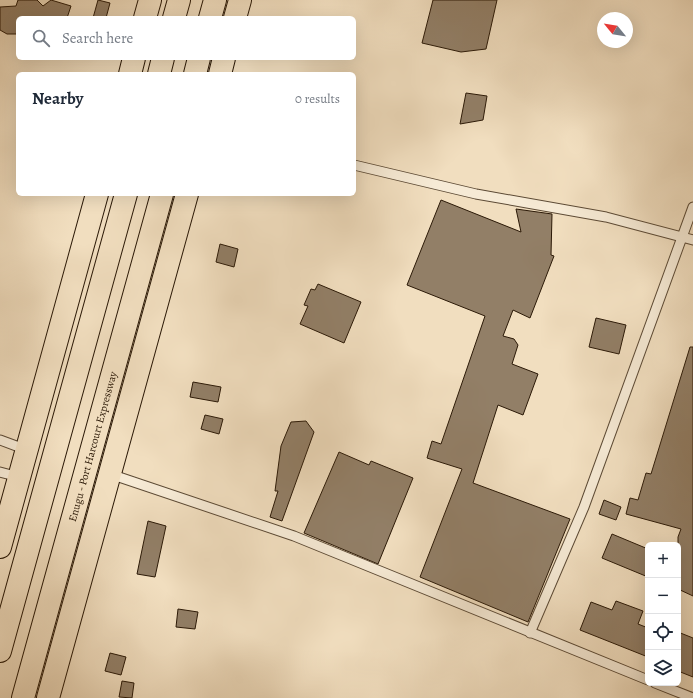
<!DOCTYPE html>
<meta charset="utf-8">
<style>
:root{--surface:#fff;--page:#f2f2f3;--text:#1f2937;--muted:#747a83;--line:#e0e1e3}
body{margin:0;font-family:Alegreya,serif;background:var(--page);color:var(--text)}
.controls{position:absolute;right:12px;bottom:12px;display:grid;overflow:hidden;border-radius:6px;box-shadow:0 4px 16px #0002}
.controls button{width:36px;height:36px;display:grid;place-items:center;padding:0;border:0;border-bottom:1px solid var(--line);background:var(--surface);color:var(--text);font:20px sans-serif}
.compass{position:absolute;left:597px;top:12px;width:36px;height:36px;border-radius:50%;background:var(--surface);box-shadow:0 4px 16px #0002;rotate:300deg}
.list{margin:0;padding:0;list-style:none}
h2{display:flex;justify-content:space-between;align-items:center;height:52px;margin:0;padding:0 16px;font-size:17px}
h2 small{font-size:13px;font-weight:400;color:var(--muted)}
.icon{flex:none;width:22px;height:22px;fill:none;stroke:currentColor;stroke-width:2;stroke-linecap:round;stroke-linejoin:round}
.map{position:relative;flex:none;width:693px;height:698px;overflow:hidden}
.search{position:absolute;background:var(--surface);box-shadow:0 4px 16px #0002;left:16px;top:16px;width:340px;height:44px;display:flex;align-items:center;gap:10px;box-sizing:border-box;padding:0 14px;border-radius:6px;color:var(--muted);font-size:15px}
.panel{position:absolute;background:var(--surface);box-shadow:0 4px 16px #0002;left:16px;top:72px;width:340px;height:124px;border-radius:6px}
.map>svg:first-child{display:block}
.building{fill:#927f67;stroke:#2b1907}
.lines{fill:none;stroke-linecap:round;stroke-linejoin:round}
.service-casing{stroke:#5c4a35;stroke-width:11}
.primary-casing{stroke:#2b1907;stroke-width:24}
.trunk-casing{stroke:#2b1907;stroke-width:24}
.service{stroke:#f6ead5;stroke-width:9}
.primary{stroke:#f1debf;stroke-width:22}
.trunk{stroke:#f1debf;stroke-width:22}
.labels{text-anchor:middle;stroke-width:3.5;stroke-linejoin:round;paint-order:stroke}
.street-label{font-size:11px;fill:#2b1907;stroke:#f6ead5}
</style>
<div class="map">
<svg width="693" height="698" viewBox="0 0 693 698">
<rect width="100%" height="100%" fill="#f1debf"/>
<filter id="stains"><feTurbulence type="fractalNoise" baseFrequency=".005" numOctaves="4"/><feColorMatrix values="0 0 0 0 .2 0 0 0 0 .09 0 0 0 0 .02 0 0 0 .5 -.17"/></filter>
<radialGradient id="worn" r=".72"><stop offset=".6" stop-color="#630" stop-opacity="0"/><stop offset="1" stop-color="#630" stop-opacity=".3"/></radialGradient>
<g class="building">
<path d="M18,0H37L43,6L51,0L71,6L67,18H18V34H7L0,30V7L16,6Z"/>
<path d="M98,0L110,3L106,18H93Z"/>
<path d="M433,0H497L486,49L461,52L422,43Z"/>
<path d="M466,93L487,96L483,120L460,124Z"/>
<path d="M441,200L521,232L516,209L552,214L551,255L554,256L530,318L513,310L503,336L514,339L518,345L512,364L538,374L523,415L498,405L473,483L570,519L528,622L420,577L462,469L427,458L432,441L441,444L485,316L407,285Z"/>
<path d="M220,244L238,249L234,267L216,262Z"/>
<path d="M318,284L361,302L344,343L300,324L308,306L304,305L311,289L315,290Z"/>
<path d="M596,318L626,325L619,354L589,347Z"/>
<path d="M690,347H693V596L678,589V537L681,529L626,514L630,498L638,500L646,473L651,474Z"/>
<path d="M193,382L221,387L218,402L190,397Z"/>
<path d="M205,415L223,419L219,434L201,429Z"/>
<path d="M306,421L314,432L282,521L270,517L278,491H275L281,446L291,422Z"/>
<path d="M339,452L369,465L371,461L413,478L378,564L304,533Z"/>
<path d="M604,500L621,507L616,520L599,514Z"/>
<path d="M148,521L166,526L155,577L137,574Z"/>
<path d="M612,534L648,549V577L602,558Z"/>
<path d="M616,601L643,611L638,624L648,628V657L580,630L591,602L612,610Z"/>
<path d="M178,609L198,612L195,629L176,627Z"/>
<path d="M678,632L693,638V677L678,671Z"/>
<path d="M110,653L126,657L121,675L105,671Z"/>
<path d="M122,681L134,683L132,698L119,697Z"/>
</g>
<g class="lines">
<defs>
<g id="service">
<path d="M354,165L476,194L606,217L693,240"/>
<path d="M0,440L27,450"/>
<path d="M0,472L19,477"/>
<path d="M110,474L294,536L648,680"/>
<path d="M530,633L584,507L693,207"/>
<path d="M655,683L693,698"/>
</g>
<g id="primary">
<path d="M145,18L150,0"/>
<path d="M235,18L240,0"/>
<path d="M130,74L134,58"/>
<path d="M220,74L224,58"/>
<path d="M0,547L97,194"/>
<path d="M48,698L187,194"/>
</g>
<g id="trunk">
<path d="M174,18L179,0"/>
<path d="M210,18L215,0"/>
<path d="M159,74L163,58"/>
<path d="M195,74L199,58"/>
<path d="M0,651L126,194"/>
<path id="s1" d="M23,698L162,194"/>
</g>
</defs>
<use href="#service" class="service-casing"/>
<use href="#primary" class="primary-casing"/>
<use href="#trunk" class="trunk-casing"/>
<use href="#service" class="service"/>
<use href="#primary" class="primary"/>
<use href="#trunk" class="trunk"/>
</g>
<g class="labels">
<g class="street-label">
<text dy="4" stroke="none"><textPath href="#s1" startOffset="261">Enugu - Port Harcourt Expressway</textPath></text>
</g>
</g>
<rect width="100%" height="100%" filter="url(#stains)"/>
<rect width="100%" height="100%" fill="url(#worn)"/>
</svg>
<div class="controls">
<button>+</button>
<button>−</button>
<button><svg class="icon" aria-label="locate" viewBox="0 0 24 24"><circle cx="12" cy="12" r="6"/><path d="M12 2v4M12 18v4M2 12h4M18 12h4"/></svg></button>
<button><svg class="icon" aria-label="layers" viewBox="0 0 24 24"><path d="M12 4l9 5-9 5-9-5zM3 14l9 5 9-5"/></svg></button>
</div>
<svg class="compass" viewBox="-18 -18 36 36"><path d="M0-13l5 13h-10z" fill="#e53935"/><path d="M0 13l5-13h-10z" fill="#747a83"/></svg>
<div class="search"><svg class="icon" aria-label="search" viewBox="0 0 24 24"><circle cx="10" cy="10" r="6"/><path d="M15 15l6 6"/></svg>Search here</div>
<section class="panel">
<h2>Nearby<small>0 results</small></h2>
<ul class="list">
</ul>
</section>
</div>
